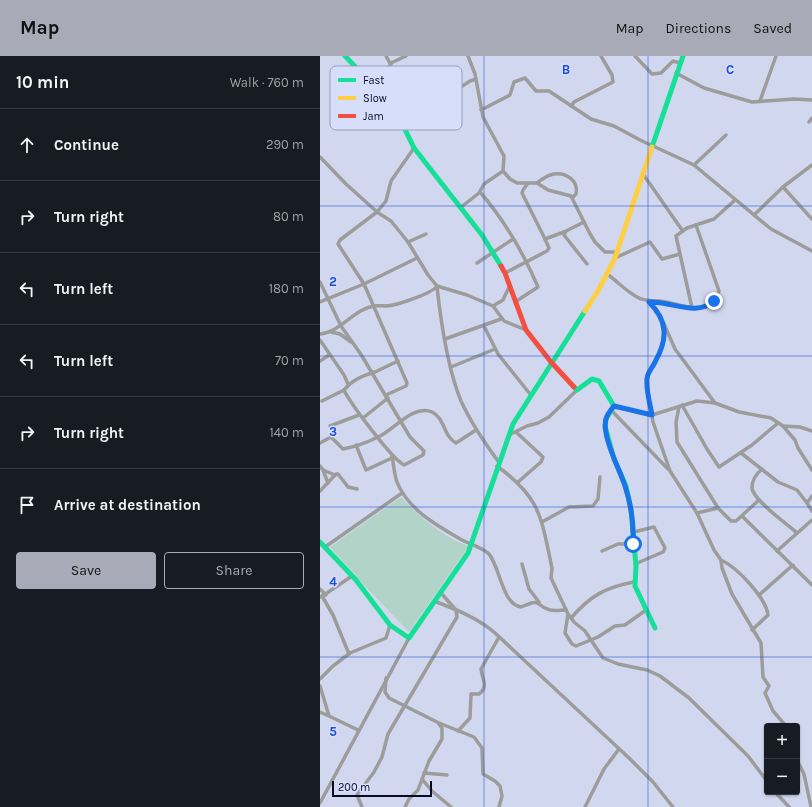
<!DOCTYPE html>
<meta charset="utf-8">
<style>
:root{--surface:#171b24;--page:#20242c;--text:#f1f3f6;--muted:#9ea1a6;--line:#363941;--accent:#a8abb7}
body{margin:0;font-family:Karla,sans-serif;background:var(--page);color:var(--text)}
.controls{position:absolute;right:12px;bottom:12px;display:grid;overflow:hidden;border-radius:4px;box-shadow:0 1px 3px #0004}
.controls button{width:36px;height:36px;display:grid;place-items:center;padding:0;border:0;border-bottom:1px solid var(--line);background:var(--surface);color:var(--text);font:20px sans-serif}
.scale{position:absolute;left:12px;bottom:10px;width:100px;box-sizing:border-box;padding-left:4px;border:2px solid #080b23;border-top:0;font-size:11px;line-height:14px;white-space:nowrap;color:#080b23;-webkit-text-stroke:3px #d6defa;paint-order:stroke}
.stop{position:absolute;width:12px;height:12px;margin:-9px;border:3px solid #1a73e8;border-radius:50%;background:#fff}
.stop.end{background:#1a73e8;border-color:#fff;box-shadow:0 1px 4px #0008}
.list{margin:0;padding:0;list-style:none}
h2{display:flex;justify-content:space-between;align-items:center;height:52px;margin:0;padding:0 16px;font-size:17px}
h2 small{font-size:13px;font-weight:400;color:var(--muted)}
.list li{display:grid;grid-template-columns:26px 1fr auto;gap:12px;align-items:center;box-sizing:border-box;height:72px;padding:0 16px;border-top:1px solid var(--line)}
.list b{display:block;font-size:15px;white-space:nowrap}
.list em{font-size:13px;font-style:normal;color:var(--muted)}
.actions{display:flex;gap:8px;padding:12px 16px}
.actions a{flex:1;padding:9px 0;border:1px solid var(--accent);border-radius:4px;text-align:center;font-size:14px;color:var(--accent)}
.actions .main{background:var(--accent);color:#111}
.icon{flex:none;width:22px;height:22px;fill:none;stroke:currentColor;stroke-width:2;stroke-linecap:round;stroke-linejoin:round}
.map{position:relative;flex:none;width:492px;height:751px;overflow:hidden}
header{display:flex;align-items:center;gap:24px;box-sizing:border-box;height:56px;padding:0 20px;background:var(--accent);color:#111}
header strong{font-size:19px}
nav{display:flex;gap:22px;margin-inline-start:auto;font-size:14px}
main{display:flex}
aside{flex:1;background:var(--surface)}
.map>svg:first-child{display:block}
.green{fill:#b2d4c8}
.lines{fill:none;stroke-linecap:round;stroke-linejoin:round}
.street{stroke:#9c9c9a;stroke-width:3.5}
.fast{stroke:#16e098;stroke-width:5}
.slow{stroke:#ffcf43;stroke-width:5}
.jam{stroke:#f24e42;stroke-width:5}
.route{stroke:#1a73e8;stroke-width:5}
.grid{fill:none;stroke:#1d4ed8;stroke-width:1;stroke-opacity:0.55}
.key{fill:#d6defa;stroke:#989fba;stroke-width:1}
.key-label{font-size:11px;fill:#080b23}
.grid-label{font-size:13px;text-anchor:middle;font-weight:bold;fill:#1d4ed8;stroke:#d6defa;stroke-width:3;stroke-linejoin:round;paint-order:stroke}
</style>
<header>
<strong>Map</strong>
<nav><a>Map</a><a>Directions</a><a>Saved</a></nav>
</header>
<main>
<aside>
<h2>10 min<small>Walk · 760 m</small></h2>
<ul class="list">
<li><svg class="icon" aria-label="ahead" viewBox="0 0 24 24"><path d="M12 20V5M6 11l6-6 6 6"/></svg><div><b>Continue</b></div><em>290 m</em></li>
<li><svg class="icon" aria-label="right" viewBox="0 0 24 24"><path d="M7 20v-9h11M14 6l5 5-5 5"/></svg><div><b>Turn right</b></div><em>80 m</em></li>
<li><svg class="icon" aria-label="left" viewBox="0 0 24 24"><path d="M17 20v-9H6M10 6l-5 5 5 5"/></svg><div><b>Turn left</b></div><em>180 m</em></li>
<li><svg class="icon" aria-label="left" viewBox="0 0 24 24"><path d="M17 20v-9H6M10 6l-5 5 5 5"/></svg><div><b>Turn left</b></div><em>70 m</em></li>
<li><svg class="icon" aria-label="right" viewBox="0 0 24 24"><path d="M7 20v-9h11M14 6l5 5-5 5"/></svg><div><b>Turn right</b></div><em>140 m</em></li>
<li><svg class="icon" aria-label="arrive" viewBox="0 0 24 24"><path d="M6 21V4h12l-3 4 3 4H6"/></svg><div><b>Arrive at destination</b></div></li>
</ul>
<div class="actions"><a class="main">Save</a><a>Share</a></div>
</aside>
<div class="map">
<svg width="492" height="751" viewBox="0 0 492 751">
<rect width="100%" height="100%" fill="#d1d7ee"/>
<path class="green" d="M81,441C94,456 116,474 134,484C139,487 145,487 148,491L89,576L46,531L10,491Z"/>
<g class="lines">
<g class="street">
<path d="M148,0L155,18L163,61L184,100L183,115L190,123L197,127H217L228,134L251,140L269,176L275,186L285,196H297"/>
<path d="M315,0L332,18L341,17L353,5L360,7"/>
<path d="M71,7L86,0"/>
<path d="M356,17L384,32L432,46L474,43L492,44"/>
<path d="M50,25L71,9L66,0"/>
<path d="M440,45L456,0"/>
<path d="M251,50L254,46L293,26L292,19L281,0"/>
<path d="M161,54L190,39L194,26L205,22L216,35H229L271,63L294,70L320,84L374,109L451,173L492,195"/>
<path d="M489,66L492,62"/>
<path d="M85,72L104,55L150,25L156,23"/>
<path d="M0,101L26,128L57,156L71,165L88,186L108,219L117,230L147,239L173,250L184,265L206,274"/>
<path d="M374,109L406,79"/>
<path d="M323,118L362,174"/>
<path d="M208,127L203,134L202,137L225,183"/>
<path d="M217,127C222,123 228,119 234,118C246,116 259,125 256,138L253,141"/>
<path d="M463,131L492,163"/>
<path d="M160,136C185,165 203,196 218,231L195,246"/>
<path d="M140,152L159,137L164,128L183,115"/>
<path d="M434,159L463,131L492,109"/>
<path d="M264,166L246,175L244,179L267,208"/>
<path d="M88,186L106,178"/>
<path d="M295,202L330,186L342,203L360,198"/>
<path d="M157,207L193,183"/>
<path d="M185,217L227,195L229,192L225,183L244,176"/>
<path d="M287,218C297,225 306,235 317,241C325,246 331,244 340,245C360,247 391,265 399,235L376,169"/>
<path d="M0,226L21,270L42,300L90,381L104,395L103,399L84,409C72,403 30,347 24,334C32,324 42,320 55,316L78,305"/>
<path d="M117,231C121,267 127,311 141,345C151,367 164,386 178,405"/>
<path d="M329,245L340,259L355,293L395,347L419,356L451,362L463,370L475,384L478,392L492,414"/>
<path d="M0,246L44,228L97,202"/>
<path d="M173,250L183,244L189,231"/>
<path d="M372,252L356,180L367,172L394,163L415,144"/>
<path d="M164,270L178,298L210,338"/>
<path d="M345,274L341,294L327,321L328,337L333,366L350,415L377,457L394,494L401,504L402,512L412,538L441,587L443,621L449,630L445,637L453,655L466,670"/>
<path d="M11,276L20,278L31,286"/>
<path d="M0,278C21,276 34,253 54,250C60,249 67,251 73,249C82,247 113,237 117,230"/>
<path d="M125,283L181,263"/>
<path d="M0,284L24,319L28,328"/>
<path d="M0,305L9,299"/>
<path d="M131,311L175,293"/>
<path d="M66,339L86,330L87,327L44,228L18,188L20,184L57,156L66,145L71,125L94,92"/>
<path d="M2,345L24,334"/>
<path d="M362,349L387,393L399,411L432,389L458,367"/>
<path d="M294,350L332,359L377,345L395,347"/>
<path d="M359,351L356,366L357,386L398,452L411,465H416L439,444"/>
<path d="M291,354L348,413"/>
<path d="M43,362L68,342"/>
<path d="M10,370L39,359"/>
<path d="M463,370L480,371L492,375"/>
<path d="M196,376L223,401L221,406L198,426"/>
<path d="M189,379L207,370L218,367L229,361L257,334"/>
<path d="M0,387L11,381L23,393C34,391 48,386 58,381C74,374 93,348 112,356C125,362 123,380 136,387L156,374"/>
<path d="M36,389L46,414L72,402"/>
<path d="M421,397L458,426L477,434L487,447"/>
<path d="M72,400C74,409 74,418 77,426C88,454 118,470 142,484C150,488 163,492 169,498C180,511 182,548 201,551C224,541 214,550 230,554C235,555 241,554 246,554"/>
<path d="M0,410L3,414L15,419"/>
<path d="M177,410C222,443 221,462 232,512L231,522L248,558L254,566L265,575L283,602L298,608L327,614L340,620L369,642L428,700L447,725"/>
<path d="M442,413C436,418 432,423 432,432C433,444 467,468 476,476"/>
<path d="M3,414L8,427"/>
<path d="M0,435L16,418H18L28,431L37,433"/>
<path d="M492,440L487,447L492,455"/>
<path d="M377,457L398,452"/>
<path d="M422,460L492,529"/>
<path d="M222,466L249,451L273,450L278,443L280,421"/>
<path d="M314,476L334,471L345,492L343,496L315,508"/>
<path d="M5,491L82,437"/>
<path d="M282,495L298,488H313"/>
<path d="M457,495L492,464"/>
<path d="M401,504C417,511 446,542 448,559L432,574"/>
<path d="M202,508L209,533L219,546"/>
<path d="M0,533L6,539"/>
<path d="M439,539L473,509"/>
<path d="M2,540L13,559L29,598"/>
<path d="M1,541L32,520"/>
<path d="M114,545C135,553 158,562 175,577L309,702L333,726L353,751"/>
<path d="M248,558L245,577L252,588L256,590L278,581L295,570L305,569L326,554"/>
<path d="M251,562C270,540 286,531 314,526"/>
<path d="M66,622L65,636L69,642L119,667L154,681L162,692L163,718L175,725L180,730L182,740L179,751"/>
<path d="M0,623L13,610L30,597L66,582L70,569"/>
<path d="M0,630L9,660L38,674"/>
<path d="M0,656L9,660"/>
<path d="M138,675L150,662L151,638H159C169,631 162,623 161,613L179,581"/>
<path d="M477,704L484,718L491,751"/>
<path d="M104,717L127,719"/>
<path d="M102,723L112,735L131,751"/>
<path d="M455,736L469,751"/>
<path d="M0,747L89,582"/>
<path d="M42,751L37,739L54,716L62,701L68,678L137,561L136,554L120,536"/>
<path d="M85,751L89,743L98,734L109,705L122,683V672L119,668"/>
<path d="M265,751L284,713L299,693"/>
</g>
<g class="fast">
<path d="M25,0L68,45L79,61L94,92L162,179L181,210"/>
<path d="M332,91L363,0"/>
<path d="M254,331L257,334L272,323L279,325L294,350L286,363L285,370L294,403L306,430L311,454L316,510L315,530L335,572"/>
<path d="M0,486L36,524L70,569L89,582L148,497L193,368L265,255"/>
</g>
<path class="slow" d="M265,255L278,235L295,202L332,91"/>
<path class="jam" d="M181,210L185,217L206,274L231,306L254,331"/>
</g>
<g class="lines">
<path class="route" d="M313,488C314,469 311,448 305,430C300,414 281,379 286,363C287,358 291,354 294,350L332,359C330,347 326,335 327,323C327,317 333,311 335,306C348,283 348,265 329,246C351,245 376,261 394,245"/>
</g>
<path class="grid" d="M164,0V751M328,0V751M0,150H492M0,300H492M0,451H492M0,601H492"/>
<rect x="10" y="10" width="132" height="64" rx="6" class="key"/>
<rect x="18" y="22" width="18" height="4" fill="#16e098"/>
<rect x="18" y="40" width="18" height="4" fill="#ffcf43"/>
<rect x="18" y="58" width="18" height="4" fill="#f24e42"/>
<g class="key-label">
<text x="43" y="28">Fast</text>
<text x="43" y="46">Slow</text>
<text x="43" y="64">Jam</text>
</g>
<g class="grid-label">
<text x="246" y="18">B</text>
<text x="410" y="18">C</text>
<text x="13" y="230">2</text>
<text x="13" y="380">3</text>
<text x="13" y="530">4</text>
<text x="13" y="680">5</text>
</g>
</svg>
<div class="controls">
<button>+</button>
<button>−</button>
</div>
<div class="scale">200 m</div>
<div class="stop" style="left:313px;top:488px"></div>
<div class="stop end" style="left:394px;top:245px"></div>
</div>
</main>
